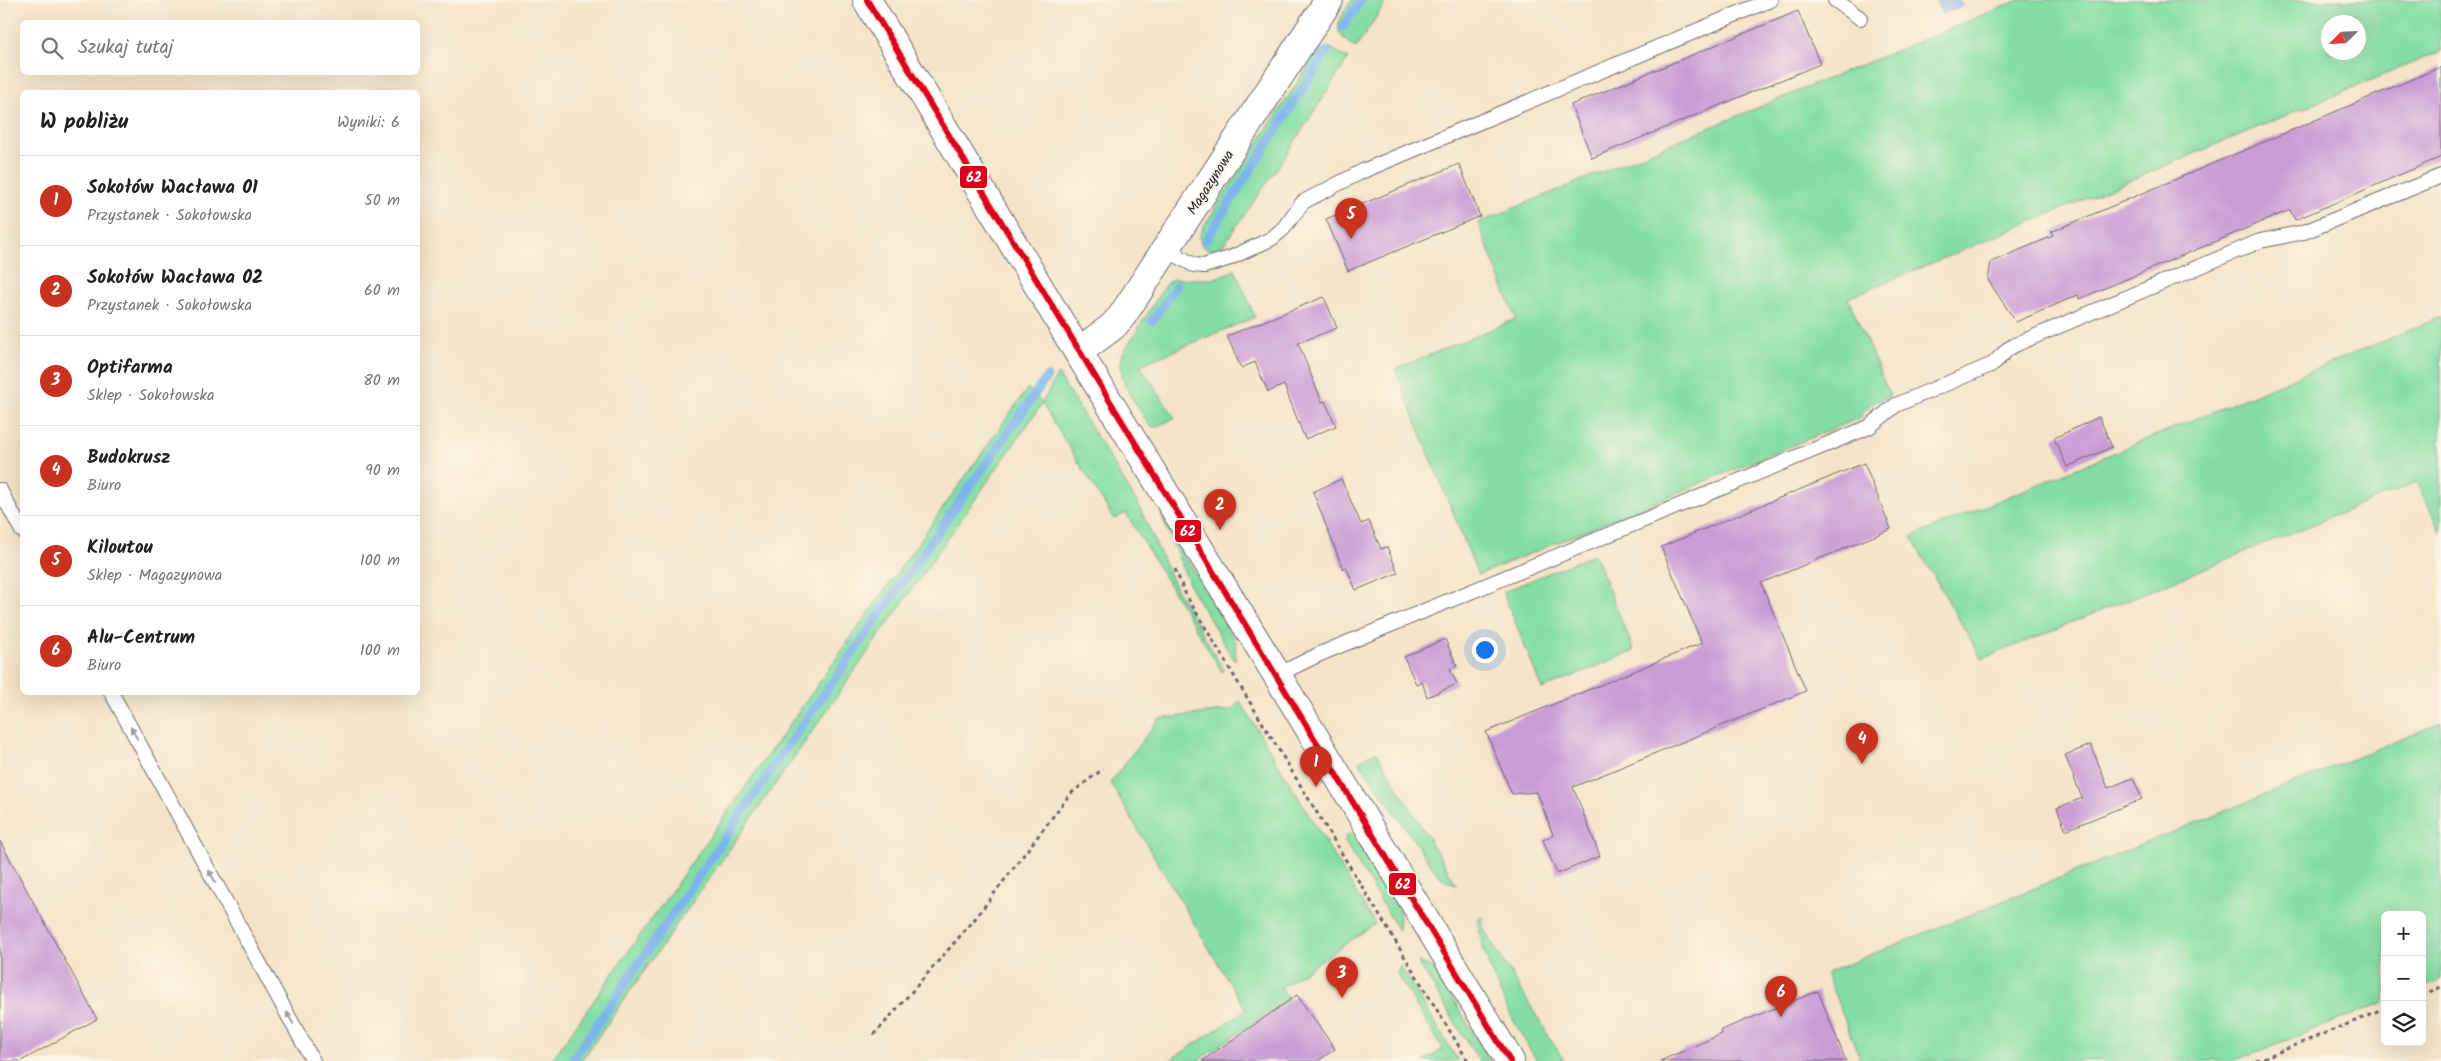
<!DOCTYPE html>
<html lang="pl">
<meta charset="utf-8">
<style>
:root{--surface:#fff;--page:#f2f2f2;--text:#202124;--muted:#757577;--line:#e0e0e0;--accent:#c8321e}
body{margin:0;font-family:Kalam,sans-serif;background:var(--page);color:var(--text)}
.controls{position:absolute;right:15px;bottom:15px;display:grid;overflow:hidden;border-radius:8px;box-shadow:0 5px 20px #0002}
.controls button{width:45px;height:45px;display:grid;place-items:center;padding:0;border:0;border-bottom:1px solid var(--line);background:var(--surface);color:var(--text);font:25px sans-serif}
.compass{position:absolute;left:2321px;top:15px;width:45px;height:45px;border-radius:50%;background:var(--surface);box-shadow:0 5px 20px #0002;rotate:246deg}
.you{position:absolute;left:1484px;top:649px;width:18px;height:18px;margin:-12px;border:4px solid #fff;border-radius:50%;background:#1a73e8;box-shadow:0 0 0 8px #1a73e833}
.badge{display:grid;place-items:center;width:32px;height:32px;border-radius:50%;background:var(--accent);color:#fff;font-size:16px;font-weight:700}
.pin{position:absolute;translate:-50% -41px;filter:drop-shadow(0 1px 2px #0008)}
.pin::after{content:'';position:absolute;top:26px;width:18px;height:15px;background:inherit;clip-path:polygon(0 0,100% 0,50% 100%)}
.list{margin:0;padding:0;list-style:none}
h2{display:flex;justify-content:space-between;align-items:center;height:65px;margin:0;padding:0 20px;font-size:21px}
h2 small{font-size:16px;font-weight:400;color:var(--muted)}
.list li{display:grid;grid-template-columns:32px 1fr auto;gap:15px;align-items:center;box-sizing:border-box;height:90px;padding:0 20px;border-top:1px solid var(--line)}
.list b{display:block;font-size:19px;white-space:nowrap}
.list p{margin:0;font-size:16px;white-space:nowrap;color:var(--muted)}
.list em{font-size:16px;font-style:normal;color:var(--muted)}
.icon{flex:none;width:28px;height:28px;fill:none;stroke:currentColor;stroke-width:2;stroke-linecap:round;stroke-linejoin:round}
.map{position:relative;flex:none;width:2441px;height:1061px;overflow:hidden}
.search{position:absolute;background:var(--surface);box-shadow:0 5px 20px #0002;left:20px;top:20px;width:400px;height:55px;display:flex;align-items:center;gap:12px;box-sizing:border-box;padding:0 18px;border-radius:8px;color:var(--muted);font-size:19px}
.panel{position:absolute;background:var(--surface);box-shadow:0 5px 20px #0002;left:20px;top:90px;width:400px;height:605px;border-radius:8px}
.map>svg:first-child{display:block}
.green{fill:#84dea4;stroke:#538070;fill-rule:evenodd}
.water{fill:#7db3ec;stroke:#506a94}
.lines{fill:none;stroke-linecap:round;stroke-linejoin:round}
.stream{stroke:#7db3ec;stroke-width:9}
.building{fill:#ca9cd7}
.lane-casing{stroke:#6c666c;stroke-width:16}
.secondary-casing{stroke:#6c666c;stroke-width:30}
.path{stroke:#6c666c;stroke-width:3;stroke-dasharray:4 4;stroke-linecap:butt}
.lane{stroke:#fff;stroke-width:14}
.secondary{stroke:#fff;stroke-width:28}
.bus-1-casing{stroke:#fcf5e5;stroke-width:10}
.bus-1{stroke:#db011c;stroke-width:6}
.oneway{fill:#9c9ca7}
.labels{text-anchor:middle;stroke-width:4;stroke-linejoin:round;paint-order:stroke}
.street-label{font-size:14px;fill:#22223b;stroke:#fcf5e5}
.line-badge{stroke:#fcf5e5;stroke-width:2}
.badge-label{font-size:14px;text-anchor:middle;font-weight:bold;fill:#fff}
</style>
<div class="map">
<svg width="2441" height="1061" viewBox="0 0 2441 1061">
<rect width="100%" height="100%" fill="#fcf5e5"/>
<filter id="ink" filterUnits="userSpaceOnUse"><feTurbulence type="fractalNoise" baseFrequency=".02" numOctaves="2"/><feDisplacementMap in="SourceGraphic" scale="10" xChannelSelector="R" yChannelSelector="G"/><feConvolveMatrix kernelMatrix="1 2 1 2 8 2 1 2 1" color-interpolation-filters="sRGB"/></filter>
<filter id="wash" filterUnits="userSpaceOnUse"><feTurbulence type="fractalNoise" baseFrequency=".0096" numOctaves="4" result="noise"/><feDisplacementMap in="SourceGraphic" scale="20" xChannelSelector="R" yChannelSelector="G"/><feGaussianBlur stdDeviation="1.12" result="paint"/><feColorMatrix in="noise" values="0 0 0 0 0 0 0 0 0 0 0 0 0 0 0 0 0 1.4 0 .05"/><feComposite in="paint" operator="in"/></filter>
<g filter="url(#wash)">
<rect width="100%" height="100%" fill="#f4e3c7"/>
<g class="green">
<path d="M1352,0H1387L1356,48C1329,31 1338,22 1352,0Z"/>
<path d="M2019,0H2441V51L1848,298L1890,396L1871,404L1859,418L1478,575L1395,369L1516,319L1478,223ZM2328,22H2358V52H2328Z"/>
<path d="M1325,48H1331L1348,59L1280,164L1224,244L1210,250L1203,247L1199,238L1204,226L1318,51Z"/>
<path d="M1235,270L1255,317L1140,365L1175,418L1155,427L1150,426C1137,404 1114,380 1123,353L1166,284L1173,279H1213Z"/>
<path d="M2441,317V533L2417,482L1982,659L1911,537Z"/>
<path d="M1058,374L1139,506L1175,587L1224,670L1222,672L1126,513L1114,519L1042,404L581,1061H551L1028,388L1042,403Z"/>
<path d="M1160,513L1236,642L1235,661L1192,590Z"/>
<path d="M1594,554L1634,651L1542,689L1503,592Z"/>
<path d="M1240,701L1375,924L1281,987L1289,999L1197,1061H1169L1246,1010L1110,783L1159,719L1232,710Z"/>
<path d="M2441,723V980L2422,987V915H2385V1002L2233,1061H1861L1826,973Z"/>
<path d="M1376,751L1379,756L1456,884L1445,881L1436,872L1359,761Z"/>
<path d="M1352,833L1400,911L1398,930L1345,842L1346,836Z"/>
<path d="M1483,917V928L1564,1061H1537C1516,1026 1497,993 1485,953C1482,942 1477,930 1478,919Z"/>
<path d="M1418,962L1435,969L1490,1061H1479Z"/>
<path d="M1400,966L1458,1061H1424L1443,1049L1397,975Z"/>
</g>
<path class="water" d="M1936,0H1959L1962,6L1942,14Z"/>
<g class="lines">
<g class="stream">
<path d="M1343,27L1361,0"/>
<path d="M1206,240L1327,51"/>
<path d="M1152,321L1176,286"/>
<path d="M572,1061L800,728L1047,377"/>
</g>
</g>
<g id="blocks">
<g class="building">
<path d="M1798,11L1820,64L1592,158L1571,105Z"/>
<path d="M2441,67V157L2295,220L2290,210L2079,299L2078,295L2016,322L1988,280L1991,262L2053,236L2051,232Z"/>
<path d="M1459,164L1480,216L1348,271L1326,219Z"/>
<path d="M1324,297L1337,328L1298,343L1322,402L1325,401L1336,426L1305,439L1284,385L1268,392L1255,362L1241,368L1227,336Z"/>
<path d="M2099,417L2112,447L2067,467L2054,438Z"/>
<path d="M1864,463L1891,529L1761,583L1806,691L1573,787L1600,856L1557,874L1543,840L1553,835L1537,792L1512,794L1486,732L1702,643L1661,547Z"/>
<path d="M1341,479L1361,524L1369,521L1381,549L1387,547L1398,573L1356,590L1346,567L1343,569L1313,492Z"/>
<path d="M1445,639L1457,666L1450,669L1457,684L1427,697L1422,681L1416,684L1404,657Z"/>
<path d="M2091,745L2108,788L2133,778L2142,799L2066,830L2057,808L2082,798L2065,755Z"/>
<path d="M0,841L97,1019L21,1061H0Z"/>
<path d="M1818,991L1846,1061H1660L1722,1034L1721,1030Z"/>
<path d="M1297,995L1335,1049L1318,1061H1202Z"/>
</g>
</g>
</g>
<g filter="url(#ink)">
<use href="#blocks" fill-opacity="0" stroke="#6c666c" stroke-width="1"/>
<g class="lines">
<defs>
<g id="lane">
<path d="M1835,0L1860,18"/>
<path d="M1165,249L1194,265L1204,266L1230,258L1271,239L1283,229L1303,202L1363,171L1770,0"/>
<path d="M0,490L22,531"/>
<path d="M1277,675L1320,654L1869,427L1896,405L1993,364L2008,349L2017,344L2260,241L2304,232L2441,176"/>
<path d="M111,692L313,1061"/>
</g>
<g id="secondary">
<path d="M867,0L1078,352L1277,675L1510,1061"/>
<path d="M1078,352L1112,327L1122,316L1329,0"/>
</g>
</defs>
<use href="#lane" class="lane-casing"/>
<use href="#secondary" class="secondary-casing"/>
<g class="path">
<path d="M1175,569L1186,595L1237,681L1468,1061"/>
<path d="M2422,995L2441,987"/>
<path d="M874,1035L974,920L1070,794L1103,769"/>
<path d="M2256,1061L2385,1009"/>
</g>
<use href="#lane" class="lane"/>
<use href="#secondary" class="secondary"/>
<defs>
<path id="bus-1" d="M867,0C1080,355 1296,707 1510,1061"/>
</defs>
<use href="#bus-1" class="bus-1-casing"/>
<use href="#bus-1" class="bus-1"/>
</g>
<defs><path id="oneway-solid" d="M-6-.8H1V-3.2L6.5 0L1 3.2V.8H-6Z" transform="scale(1.25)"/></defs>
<g class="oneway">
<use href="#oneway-solid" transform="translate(134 733) rotate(-119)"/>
<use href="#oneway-solid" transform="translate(212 876) rotate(-119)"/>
<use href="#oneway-solid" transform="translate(290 1018) rotate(-119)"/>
</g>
</g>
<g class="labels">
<g class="street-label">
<text transform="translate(1210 182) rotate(-57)" y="5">Magazynowa</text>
</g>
</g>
<g class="line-badge">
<rect x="959" y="165" width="29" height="24" rx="5" fill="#db011c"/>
<rect x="1174" y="519" width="28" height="24" rx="5" fill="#db011c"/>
<rect x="1388" y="872" width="29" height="24" rx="5" fill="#db011c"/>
</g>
<g class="badge-label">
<text x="974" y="182">62</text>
<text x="1188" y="536">62</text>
<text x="1403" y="889">62</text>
</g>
</svg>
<div class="controls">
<button>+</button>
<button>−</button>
<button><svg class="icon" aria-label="layers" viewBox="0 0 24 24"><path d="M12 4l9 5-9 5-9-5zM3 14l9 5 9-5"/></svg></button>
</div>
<svg class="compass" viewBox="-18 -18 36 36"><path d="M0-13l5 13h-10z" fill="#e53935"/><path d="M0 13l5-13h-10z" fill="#757577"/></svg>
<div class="you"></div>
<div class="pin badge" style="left:1316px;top:787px">1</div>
<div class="pin badge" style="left:1220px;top:530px">2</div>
<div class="pin badge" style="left:1342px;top:998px">3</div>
<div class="pin badge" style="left:1862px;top:764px">4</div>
<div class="pin badge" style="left:1351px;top:239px">5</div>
<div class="pin badge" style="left:1781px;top:1017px">6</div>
<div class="search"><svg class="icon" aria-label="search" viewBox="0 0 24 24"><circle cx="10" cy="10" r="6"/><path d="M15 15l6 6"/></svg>Szukaj tutaj</div>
<section class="panel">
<h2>W pobliżu<small>Wyniki: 6</small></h2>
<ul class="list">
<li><span class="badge">1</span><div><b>Sokołów Wacława 01</b><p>Przystanek · Sokołowska</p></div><em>50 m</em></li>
<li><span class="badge">2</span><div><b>Sokołów Wacława 02</b><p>Przystanek · Sokołowska</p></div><em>60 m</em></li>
<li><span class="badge">3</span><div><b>Optifarma</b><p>Sklep · Sokołowska</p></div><em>80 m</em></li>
<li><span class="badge">4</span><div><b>Budokrusz</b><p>Biuro</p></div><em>90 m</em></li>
<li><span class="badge">5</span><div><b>Kiloutou</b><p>Sklep · Magazynowa</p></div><em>100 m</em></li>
<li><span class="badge">6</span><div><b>Alu-Centrum</b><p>Biuro</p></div><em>100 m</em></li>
</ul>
</section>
</div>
